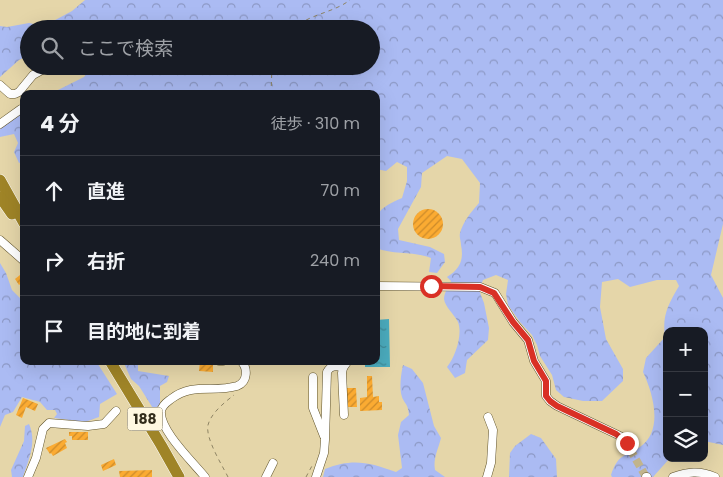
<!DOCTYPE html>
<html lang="ja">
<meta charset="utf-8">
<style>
:root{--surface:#171b24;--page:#242831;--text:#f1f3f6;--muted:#9ea1a6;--line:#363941}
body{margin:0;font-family:Poppins,"Noto Sans JP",sans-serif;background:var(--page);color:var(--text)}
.controls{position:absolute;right:15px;bottom:15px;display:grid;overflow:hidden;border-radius:10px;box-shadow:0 5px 20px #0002}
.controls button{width:45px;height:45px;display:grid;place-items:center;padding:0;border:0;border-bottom:1px solid var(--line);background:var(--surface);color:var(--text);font:25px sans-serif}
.stop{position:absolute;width:15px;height:15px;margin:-11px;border:4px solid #d93025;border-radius:50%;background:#fff}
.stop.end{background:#d93025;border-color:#fff;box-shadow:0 1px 5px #0008}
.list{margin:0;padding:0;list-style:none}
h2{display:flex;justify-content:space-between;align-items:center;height:65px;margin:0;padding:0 20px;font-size:21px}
h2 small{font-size:16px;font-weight:400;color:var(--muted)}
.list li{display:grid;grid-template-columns:32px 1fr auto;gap:15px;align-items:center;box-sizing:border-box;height:70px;padding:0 20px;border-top:1px solid var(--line)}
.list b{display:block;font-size:19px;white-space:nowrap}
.list em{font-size:16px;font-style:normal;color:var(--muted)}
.icon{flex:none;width:28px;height:28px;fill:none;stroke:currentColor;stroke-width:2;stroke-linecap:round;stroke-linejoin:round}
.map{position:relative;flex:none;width:723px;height:477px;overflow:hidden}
.search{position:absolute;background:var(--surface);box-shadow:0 5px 20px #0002;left:20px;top:20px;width:360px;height:55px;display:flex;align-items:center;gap:12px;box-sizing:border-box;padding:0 18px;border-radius:28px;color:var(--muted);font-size:19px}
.panel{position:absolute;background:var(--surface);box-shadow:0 5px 20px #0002;left:20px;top:90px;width:360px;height:275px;border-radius:10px}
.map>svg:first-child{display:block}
.forest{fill:url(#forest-crowns)}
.water{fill:url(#water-ripples)}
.building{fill:url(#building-hatch)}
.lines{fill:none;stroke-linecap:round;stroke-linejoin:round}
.minor-tunnel{stroke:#c1b48c;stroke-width:8;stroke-dasharray:8 4;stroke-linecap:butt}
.minor-casing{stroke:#60532b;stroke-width:9}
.highway-casing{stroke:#fff;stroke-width:12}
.path{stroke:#8e8464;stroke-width:1;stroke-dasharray:4 4;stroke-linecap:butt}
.minor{stroke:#fff;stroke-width:8}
.highway{stroke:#9f8427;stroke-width:11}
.route{stroke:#d93025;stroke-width:6}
.labels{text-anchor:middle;stroke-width:4;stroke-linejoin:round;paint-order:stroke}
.shield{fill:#fff8e1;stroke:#6f6856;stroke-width:1}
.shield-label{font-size:14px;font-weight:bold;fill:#312b1a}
</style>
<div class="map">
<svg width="723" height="477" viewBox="0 0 723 477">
<defs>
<pattern id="forest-crowns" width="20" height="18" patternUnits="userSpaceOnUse" patternTransform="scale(1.25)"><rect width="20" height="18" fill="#abbbf3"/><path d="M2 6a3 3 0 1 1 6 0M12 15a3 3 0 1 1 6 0" fill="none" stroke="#8c98c4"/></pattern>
<pattern id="water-ripples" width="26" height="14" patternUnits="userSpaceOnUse" patternTransform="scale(1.25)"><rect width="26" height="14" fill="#4bacbe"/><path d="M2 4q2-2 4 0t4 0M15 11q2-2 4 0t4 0" fill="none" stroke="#3f8c9a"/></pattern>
<pattern id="building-hatch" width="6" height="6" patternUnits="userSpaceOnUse" patternTransform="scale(1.25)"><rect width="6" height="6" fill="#fbab32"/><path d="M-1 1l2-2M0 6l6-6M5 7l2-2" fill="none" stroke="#cc8b2a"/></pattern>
</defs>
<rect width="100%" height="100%" fill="#e5d6a9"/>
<g class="forest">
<path d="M85,0H723V224L711,275L723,298V445L704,441V331H667V458H670L653,477H612L611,475C618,454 624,457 640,447C664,431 653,393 643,372L646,358L665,337C662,315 668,305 679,286L676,280H657L630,287L618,279L602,282L600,307L606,339L623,369V381L602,401H583L564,397L556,390L552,375L540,356L537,345L532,335L520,322L508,305L506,294L508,280L496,275L483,280L479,290L484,303L489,328L488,340L467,360L465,373L455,378L447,367C455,357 463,335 458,322C454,314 445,307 444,299C444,292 449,287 451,281L447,277C460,269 464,260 461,245C461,241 459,237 460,233C463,222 471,212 479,203L480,183L462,159L447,156L422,173L421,187L398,229L399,240L430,247L444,254L445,262L437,273L429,272L431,258C413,251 394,255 376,248C376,216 370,212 402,198L407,181V167L397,162L386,171L376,169V94H50L84,77L90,69L89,66H371V29H29V55L19,60L0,77V26L7,27L29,23L44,26L72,11Z"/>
<path d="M24,109V161L19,163L14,152L18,143L14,134L0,137V129Z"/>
<path d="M0,263L6,273L12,290L24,302V361H96L117,394L100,404L99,417L85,422L54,418L57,414L55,410H47L40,402L22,397L13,412L5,415L0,427Z"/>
<path d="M123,361H138V371L169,376L167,382L160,386V404L154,410L139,386L131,379Z"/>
<path d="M403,365L412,369L423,383L434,426L441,438C438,450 433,458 435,470L445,477H323L325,469C352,458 369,462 396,472L402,468L398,435L401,422L409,415C408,403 405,405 402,397C399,388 401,374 403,365Z"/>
<path d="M29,424C37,442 29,459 23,477H12L11,470L24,441L25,426Z"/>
<path d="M531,434L541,438L556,459L557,477H509L510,453L515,446Z"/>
</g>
<path class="water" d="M389,319L390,367H365V361H376V320Z"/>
<g class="building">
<circle cx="428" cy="224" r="15"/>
<path d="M20,275L24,281L19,285L15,279Z"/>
<path d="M376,318H378L379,328H376Z"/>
<path d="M156,361H172V364L156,363Z"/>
<path d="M200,361H213V372L199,371Z"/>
<path d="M367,376H372L373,397L379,396V402H382V410L360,411V398L367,397Z"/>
<path d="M347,388H356L357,407H347Z"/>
<path d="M23,398L38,404L35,411L26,407L22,418L16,415Z"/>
<path d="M69,432H88V440H72V436H69Z"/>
<path d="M65,439L67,442L65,443L67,448L53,456L51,453L50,454L46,448Z"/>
<path d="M114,459L116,465L103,471L101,465Z"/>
<path d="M152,470V477H120L119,471Z"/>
</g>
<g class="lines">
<path class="minor-tunnel" d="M630,449L646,477"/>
<defs>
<g id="minor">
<path d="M0,85L10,94H15L19,92L33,75L49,66"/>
<path d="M0,124L21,109"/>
<path d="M0,240L24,261"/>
<path d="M376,286L480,287L495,293L513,322L528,340L534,361L546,381V396L550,401L557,406L616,434L622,437L630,449"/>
<path d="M219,361H223"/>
<path d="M313,377V408L324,436"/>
<path d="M344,415L342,373L343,368L348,361"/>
<path d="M28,477L36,458L43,429L49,423L88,426L104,424L116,411"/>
<path d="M205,477C193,462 159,430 161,411C162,405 167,402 171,399C193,382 213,393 237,386C248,382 248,368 241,361"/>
<path d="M266,477L273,463"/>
<path d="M316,477L324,453L325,440L327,372C330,366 336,365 343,368"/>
<path d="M487,477L491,463L493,430L488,417"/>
<path d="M646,477H647"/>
<path d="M673,477C688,472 699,470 715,477"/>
</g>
<g id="highway">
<path d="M0,180L24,223"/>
<path d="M0,197L12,214"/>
<path d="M110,361L161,445L179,477"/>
</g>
</defs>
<use href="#minor" class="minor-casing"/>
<use href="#highway" class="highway-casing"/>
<g class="path">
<path d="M293,29C309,14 333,13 350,0"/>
<path d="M271,94L272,66"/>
<path d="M228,477C222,465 205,438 208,425C211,413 225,402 234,395"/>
<path d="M306,477L313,464"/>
</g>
<use href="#minor" class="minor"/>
<use href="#highway" class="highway"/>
</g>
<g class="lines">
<path class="route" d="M431,286L480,287L494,293L513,322L528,340L534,361L546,381V396L550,401L557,406L616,434L627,443"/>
</g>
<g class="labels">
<rect class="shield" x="127.5" y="407.5" width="35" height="23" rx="4"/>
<g class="shield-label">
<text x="145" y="424">188</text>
</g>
</g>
</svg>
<div class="controls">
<button>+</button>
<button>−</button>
<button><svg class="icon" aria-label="layers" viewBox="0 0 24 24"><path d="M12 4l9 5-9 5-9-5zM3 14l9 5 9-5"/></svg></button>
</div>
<div class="stop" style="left:431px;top:286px"></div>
<div class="stop end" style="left:627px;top:443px"></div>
<div class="search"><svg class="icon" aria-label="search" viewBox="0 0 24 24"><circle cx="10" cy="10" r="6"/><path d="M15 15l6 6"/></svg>ここで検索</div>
<section class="panel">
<h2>4 分<small>徒歩 · 310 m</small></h2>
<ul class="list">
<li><svg class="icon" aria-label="ahead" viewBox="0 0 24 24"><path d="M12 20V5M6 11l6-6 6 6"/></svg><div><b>直進</b></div><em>70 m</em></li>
<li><svg class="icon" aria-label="right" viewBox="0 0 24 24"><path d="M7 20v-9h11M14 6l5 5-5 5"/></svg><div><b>右折</b></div><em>240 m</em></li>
<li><svg class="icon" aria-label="arrive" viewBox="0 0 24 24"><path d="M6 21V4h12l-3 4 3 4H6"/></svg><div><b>目的地に到着</b></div></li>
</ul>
</section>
</div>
